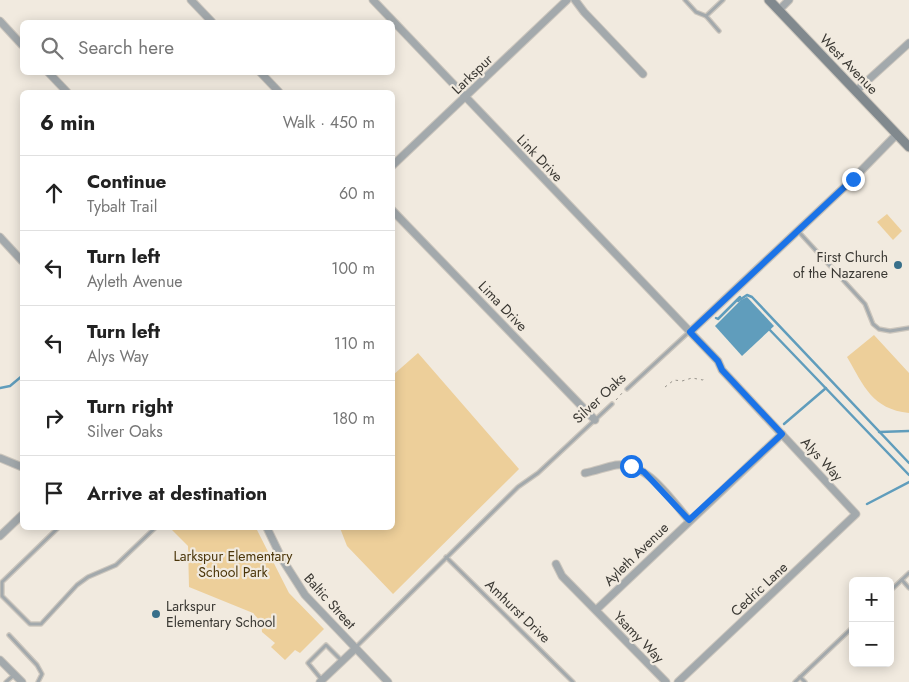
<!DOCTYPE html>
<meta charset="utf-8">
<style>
:root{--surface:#fff;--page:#f2f2f2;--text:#222;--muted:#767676;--line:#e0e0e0}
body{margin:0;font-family:Jost,sans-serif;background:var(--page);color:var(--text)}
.controls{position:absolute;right:15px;bottom:15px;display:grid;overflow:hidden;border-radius:8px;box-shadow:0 2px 12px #0003}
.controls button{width:45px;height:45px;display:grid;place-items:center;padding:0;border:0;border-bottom:1px solid var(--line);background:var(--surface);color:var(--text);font:25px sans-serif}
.stop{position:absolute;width:15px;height:15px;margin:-11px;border:4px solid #1a73e8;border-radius:50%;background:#fff}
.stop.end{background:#1a73e8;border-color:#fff;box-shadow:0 1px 5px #0008}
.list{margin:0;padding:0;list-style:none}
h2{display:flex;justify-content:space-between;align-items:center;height:65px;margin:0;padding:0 20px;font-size:21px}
h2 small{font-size:16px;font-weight:400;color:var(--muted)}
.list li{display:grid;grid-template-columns:32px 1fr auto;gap:15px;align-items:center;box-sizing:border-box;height:75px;padding:0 20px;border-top:1px solid var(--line)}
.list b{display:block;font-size:19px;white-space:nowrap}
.list p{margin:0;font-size:16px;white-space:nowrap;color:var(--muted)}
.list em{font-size:16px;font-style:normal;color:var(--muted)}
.icon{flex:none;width:28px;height:28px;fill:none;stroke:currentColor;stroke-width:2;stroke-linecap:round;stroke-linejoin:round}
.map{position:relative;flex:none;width:909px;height:682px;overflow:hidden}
.search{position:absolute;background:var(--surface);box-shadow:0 2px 12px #0003;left:20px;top:20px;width:375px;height:55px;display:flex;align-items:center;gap:12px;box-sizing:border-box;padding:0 18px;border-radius:8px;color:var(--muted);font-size:19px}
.panel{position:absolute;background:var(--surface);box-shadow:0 2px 12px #0003;left:20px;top:90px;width:375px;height:440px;border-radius:8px}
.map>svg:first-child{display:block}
.green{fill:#edcf9a}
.water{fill:#609dbc}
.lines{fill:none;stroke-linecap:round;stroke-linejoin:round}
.stream{stroke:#609dbc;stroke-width:2.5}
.lane-casing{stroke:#ccc6bd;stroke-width:5.5}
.street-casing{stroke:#ccc6bd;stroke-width:9}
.secondary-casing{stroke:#ccc6bd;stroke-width:11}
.path{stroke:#98948c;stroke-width:1;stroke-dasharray:2.5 4;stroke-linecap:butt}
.lane{stroke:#a3a9ac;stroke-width:3}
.street{stroke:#a3a9ac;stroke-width:7}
.secondary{stroke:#81898e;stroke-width:9}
.route{stroke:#1a73e8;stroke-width:6}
.poi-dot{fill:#386f8a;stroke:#f1eadf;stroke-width:2}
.labels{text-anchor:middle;stroke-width:4.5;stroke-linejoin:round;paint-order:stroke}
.street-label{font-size:14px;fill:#3a3833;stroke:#f1eadf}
.poi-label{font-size:14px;fill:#3a3833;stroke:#f1eadf;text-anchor:end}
.park-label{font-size:14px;fill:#4b360a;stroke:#f1eadf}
</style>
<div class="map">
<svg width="909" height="682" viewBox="0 0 909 682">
<rect width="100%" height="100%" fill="#f1eadf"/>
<g class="green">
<path d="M887,214L902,231L893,240L877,222Z"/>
<path d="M874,335L909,373V413C872,409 864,386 847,357Z"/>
<path d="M418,353L519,469L393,594L347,546L340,528H392L393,375Z"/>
<path d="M170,528H256L289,593L324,629L300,653L295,650L285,660L271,647L275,643L262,632L261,622L253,613L189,587L188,546Z"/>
</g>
<path class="water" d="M747,297L774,326L742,356L715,326L741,300Z"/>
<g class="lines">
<g class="stream">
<path d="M716,318L718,319L740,297L738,301L747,295L752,297L909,463"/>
<path d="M768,328L909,475"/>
<path d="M0,388L10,386L22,376"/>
<path d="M784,424L826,388"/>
<path d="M879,432L909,431"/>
<path d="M867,504L909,482"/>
</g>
<defs>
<g id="lane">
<path d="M685,0L696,12L706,16"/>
<path d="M719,31L706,16L723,0"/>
<path d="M798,231L865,304L873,324L879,329L890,331L909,328"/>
<path d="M627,389L689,332"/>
<path d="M58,528L2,582V596L30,624H41L77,585L88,577L116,565L155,528"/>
<path d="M446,557L573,682"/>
<path d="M902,580L909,588"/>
<path d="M890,591L909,573"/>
<path d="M9,635L37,665L42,674L38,682"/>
<path d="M356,647L518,487L538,473L612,404"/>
<path d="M800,677L805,682"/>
<path d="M322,680L308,663L326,645L341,660"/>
<path d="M6,682L14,675"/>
<path d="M795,682L853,627"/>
</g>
<g id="street">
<path d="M191,0L212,22"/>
<path d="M373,0L718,361L722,370L856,514L678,682"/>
<path d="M575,0L584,12L643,74"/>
<path d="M779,10L789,0"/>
<path d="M0,21L22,45"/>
<path d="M48,72L67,92"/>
<path d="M260,72L279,92"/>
<path d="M856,91L909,43"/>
<path d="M392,166L567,0"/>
<path d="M392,210L595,420"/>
<path d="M0,237L22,261"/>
<path d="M690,332L853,179L897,134"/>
<path d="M0,458L22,467"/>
<path d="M585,473C595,471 606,467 616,465C647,461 671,500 689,520"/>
<path d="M267,528L282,559L305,595L388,682"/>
<path d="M0,536L22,515"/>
<path d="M556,564L562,576L666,682"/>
<path d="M596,610L782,434"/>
<path d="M0,660L22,682"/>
<path d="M320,682L356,648"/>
</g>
<path id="secondary" d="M769,0L909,147"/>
</defs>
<use href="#lane" class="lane-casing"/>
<use href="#street" class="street-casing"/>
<use href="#secondary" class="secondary-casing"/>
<g class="path">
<path d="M665,387L674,380L682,381L692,378L703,380L706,377"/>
<path d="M616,400L623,392"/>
</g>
<use href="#lane" class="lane"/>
<use href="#street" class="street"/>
<use href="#secondary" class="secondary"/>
</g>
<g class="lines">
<path class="route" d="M631,466L644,472L689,520L782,434L722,370L718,361L690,332L853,179"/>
</g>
<g class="poi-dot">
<circle cx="898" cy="265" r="5"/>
<circle cx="156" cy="614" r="5"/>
</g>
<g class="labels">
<g class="street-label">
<text transform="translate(849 64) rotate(46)" y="5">West Avenue</text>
<text transform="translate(472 74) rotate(-44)" y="5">Larkspur</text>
<text transform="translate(540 158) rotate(46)" y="5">Link Drive</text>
<text transform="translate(503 306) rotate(46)" y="5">Lima Drive</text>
<text transform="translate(599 398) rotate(-43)" y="5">Silver Oaks</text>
<text transform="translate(822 459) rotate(47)" y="5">Alys Way</text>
<text transform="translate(636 554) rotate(-44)" y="5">Ayleth Avenue</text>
<text transform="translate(759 589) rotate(-43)" y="5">Cedric Lane</text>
<text transform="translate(330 601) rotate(48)" y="5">Baltic Street</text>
<text transform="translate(518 611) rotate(44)" y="5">Amhurst Drive</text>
<text transform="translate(639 637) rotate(46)" y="5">Ysamy Way</text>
</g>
<g class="poi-label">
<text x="888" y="262">First Church<tspan x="888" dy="16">of the Nazarene</tspan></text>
<text x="166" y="611" text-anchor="start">Larkspur<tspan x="166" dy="16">Elementary School</tspan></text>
</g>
<g class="park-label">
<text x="233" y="561">Larkspur Elementary<tspan x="233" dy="16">School Park</tspan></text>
</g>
</g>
</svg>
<div class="controls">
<button>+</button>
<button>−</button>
</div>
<div class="stop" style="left:631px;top:466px"></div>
<div class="stop end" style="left:853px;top:179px"></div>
<div class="search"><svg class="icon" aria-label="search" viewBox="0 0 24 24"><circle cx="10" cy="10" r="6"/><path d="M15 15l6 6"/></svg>Search here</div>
<section class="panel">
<h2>6 min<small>Walk · 450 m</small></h2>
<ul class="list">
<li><svg class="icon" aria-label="ahead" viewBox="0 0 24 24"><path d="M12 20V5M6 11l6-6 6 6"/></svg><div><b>Continue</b><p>Tybalt Trail</p></div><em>60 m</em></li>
<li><svg class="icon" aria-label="left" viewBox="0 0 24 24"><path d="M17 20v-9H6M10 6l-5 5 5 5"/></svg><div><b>Turn left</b><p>Ayleth Avenue</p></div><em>100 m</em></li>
<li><svg class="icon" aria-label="left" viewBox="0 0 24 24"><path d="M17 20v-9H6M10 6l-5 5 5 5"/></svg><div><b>Turn left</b><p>Alys Way</p></div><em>110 m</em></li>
<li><svg class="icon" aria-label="right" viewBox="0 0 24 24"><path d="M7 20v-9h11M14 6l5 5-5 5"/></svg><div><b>Turn right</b><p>Silver Oaks</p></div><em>180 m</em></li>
<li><svg class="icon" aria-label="arrive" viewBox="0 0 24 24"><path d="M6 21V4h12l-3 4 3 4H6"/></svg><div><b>Arrive at destination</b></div></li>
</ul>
</section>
</div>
